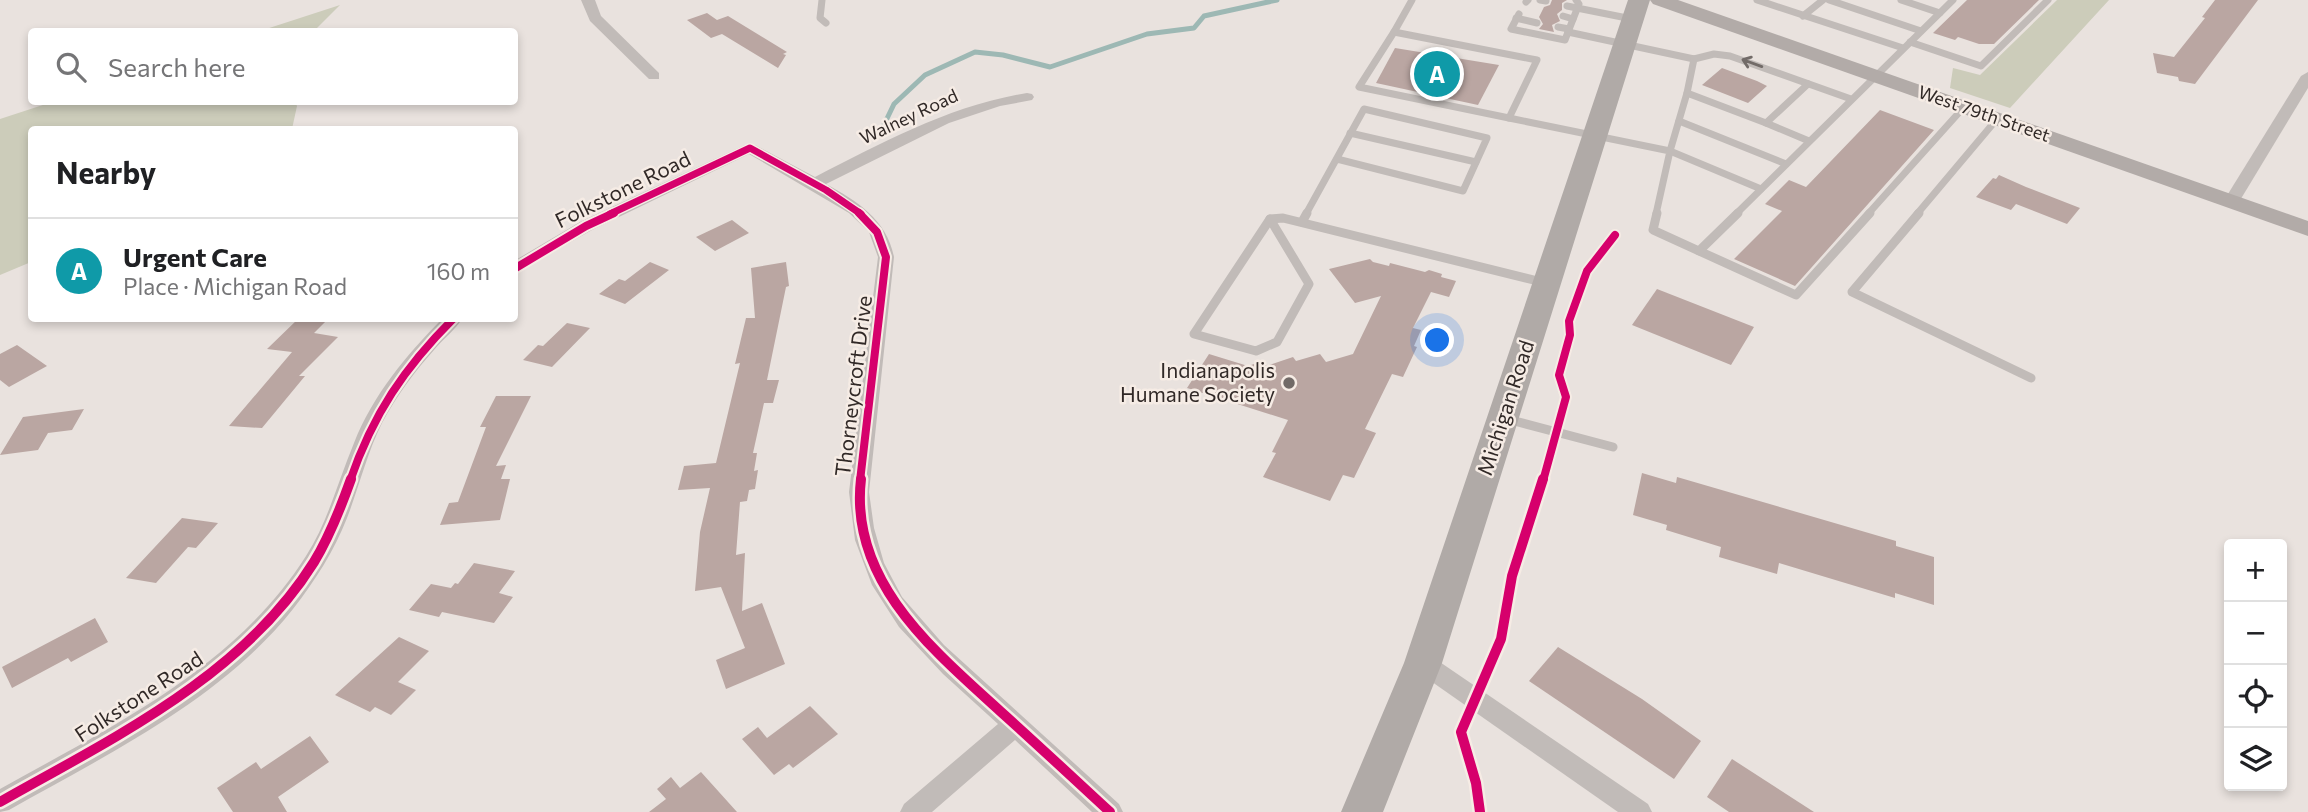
<!DOCTYPE html>
<meta charset="utf-8">
<style>
:root{--surface:#fff;--page:#f2f2f2;--text:#202124;--muted:#757577;--line:#e0e0e0;--accent:#ea580c}
body{margin:0;font-family:Commissioner,sans-serif;background:var(--page);color:var(--text)}
.controls{position:absolute;right:21px;bottom:21px;display:grid;overflow:hidden;border-radius:7px;box-shadow:0 4px 10px #0003}
.controls button{width:63px;height:63px;display:grid;place-items:center;padding:0;border:0;border-bottom:2px solid var(--line);background:var(--surface);color:var(--text);font:35px sans-serif}
.you{position:absolute;left:1438px;top:341px;width:24px;height:24px;margin:-18px;border:5px solid #fff;border-radius:50%;background:#1a73e8;box-shadow:0 0 0 10px #1a73e833}
.badge{display:grid;place-items:center;width:46px;height:46px;border-radius:50%;background:var(--accent);color:#fff;font-size:23px;font-weight:700}
.pin{position:absolute;translate:-50% -50%;border:4px solid #fff;box-shadow:0 2px 7px #0006}
.list{margin:0;padding:0;list-style:none}
h2{display:flex;justify-content:space-between;align-items:center;height:91px;margin:0;padding:0 28px;font-size:30px}
h2 small{font-size:23px;font-weight:400;color:var(--muted)}
.list li{display:grid;grid-template-columns:46px 1fr auto;gap:21px;align-items:center;box-sizing:border-box;height:105px;padding:0 28px;border-top:2px solid var(--line)}
.list b{display:block;font-size:26px;white-space:nowrap}
.list p{margin:0;font-size:23px;white-space:nowrap;color:var(--muted)}
.list em{font-size:23px;font-style:normal;color:var(--muted)}
.icon{flex:none;width:38px;height:38px;fill:none;stroke:currentColor;stroke-width:2;stroke-linecap:round;stroke-linejoin:round}
.map{position:relative;flex:none;width:2308px;height:812px;overflow:hidden}
.search{position:absolute;background:var(--surface);box-shadow:0 4px 10px #0003;left:28px;top:28px;width:490px;height:77px;display:flex;align-items:center;gap:18px;box-sizing:border-box;padding:0 24px;border-radius:7px;color:var(--muted);font-size:26px}
.panel{position:absolute;background:var(--surface);box-shadow:0 4px 10px #0003;left:28px;top:126px;width:490px;height:196px;border-radius:7px}
.map>svg:first-child{display:block}
.green{fill:#ccccba}
.lines{fill:none;stroke-linecap:round;stroke-linejoin:round}
.stream{stroke:#9db8b4;stroke-width:5}
.building{fill:#baa6a2}
.service-far1{stroke:#c1bbb8;stroke-width:7}
.service{stroke:#c1bbb8;stroke-width:9}
.minor{fill:#c1bbb8;fill-rule:evenodd}
.secondary{fill:#b2aba8;fill-rule:evenodd}
.primary{fill:#b0aaa7;fill-rule:evenodd}
.cycleway-far2-casing{stroke:#f6ece5;stroke-width:10}
.cycleway-far1-casing{stroke:#f6ece5;stroke-width:12}
.cycleway-casing{stroke:#f6ece5;stroke-width:15}
.cycleway-far2{stroke:#d6006c;stroke-width:7}
.cycleway-far1{stroke:#d6006c;stroke-width:8}
.cycleway{stroke:#d6006c;stroke-width:10}
.oneway{stroke:#726b68}
.poi-dot{fill:#716a67;stroke:#f6ece5;stroke-width:2.5}
.labels{text-anchor:middle;stroke-width:5;stroke-linejoin:round;paint-order:stroke}
.far-street-label{font-size:18px;fill:#312927;stroke:#f6ece5}
.street-label{font-size:21px;fill:#312927;stroke:#f6ece5}
.poi-label{font-size:21px;fill:#312927;stroke:#f6ece5;text-anchor:end}
</style>
<div class="map">
<svg width="2308" height="812" viewBox="0 0 2308 812">
<rect width="100%" height="100%" fill="#e9e2de"/>
<g class="green">
<path d="M2057,0H2109L2010,108L1950,88L1953,68L1980,75Z"/>
<path d="M340,5L314,31H260Z"/>
<path d="M52,102H295L297,106L292,129L32,130L31,262L0,275V119Z"/>
</g>
<g class="lines">
<path class="stream" d="M881,131L894,104L925,75L975,52L1003,55L1050,67L1147,34L1194,28L1204,16L1277,0"/>
</g>
<g class="building">
<path d="M1552,0H1567L1562,3V10L1557,14L1560,21L1552,25L1554,32L1539,29L1543,24L1539,17L1544,7L1550,5Z"/>
<path d="M1967,0H2039L1994,44H1979L1958,37L1955,40L1933,33Z"/>
<path d="M2215,0H2258L2195,84L2179,81L2178,77L2157,73L2153,53L2174,57L2205,18L2202,17Z"/>
<path d="M707,13L717,20L728,16L787,52L783,54L786,55L778,68L722,34L711,38L687,20Z"/>
<path d="M1395,48L1499,65L1478,105L1376,83Z"/>
<path d="M1722,68L1757,81L1767,86L1748,103L1702,85Z"/>
<path d="M1880,110L1934,130L1795,286L1734,259L1782,211L1765,204L1789,180L1806,187Z"/>
<path d="M1999,175L2026,187L2080,208L2067,224L2016,204L2011,210L1976,197L1993,178L1996,179Z"/>
<path d="M732,220L749,233L715,251L696,237Z"/>
<path d="M1370,259L1373,262L1389,266L1390,263L1425,272L1429,270L1442,274L1441,277L1456,281L1449,297L1431,292L1413,328L1421,330L1414,346L1417,347L1403,377L1392,374L1365,429L1376,433L1354,478L1343,475L1330,501L1263,477L1276,453L1272,452L1288,420L1187,388L1209,354L1248,366L1263,361L1266,366L1293,357L1296,361L1320,354L1326,362L1353,354L1381,296L1355,303L1329,269Z"/>
<path d="M650,262L669,270L625,304L599,294L619,279L625,281Z"/>
<path d="M786,262L789,286L786,287L767,380H779L773,403H764L753,453H757L754,471L758,470L755,489L749,490L747,501L740,502L736,555L745,553L742,611L762,603L785,664L726,689L716,660L745,648L721,587L695,591L700,532L710,488L678,490L684,466L716,463L740,363L735,364L746,318H755L751,268Z"/>
<path d="M1657,289L1754,327L1731,365L1632,325Z"/>
<path d="M299,318H329L314,333L338,337L299,376H305L262,428L229,426L292,352L267,349Z"/>
<path d="M567,323L590,328L552,367L523,360L538,345L543,346Z"/>
<path d="M17,345L47,366L9,387L0,380V354Z"/>
<path d="M496,396H531L496,466L506,465L501,479H510L500,520L440,525L449,503L458,502L486,427H480Z"/>
<path d="M84,409L72,430L48,433L38,450L0,455L23,417Z"/>
<path d="M1642,473L1676,483L1677,477L1896,541V546L1934,557V605L1895,593V598L1779,563L1777,574L1719,557L1721,547L1666,530L1667,525L1633,515Z"/>
<path d="M182,518L218,523L196,548L188,547L156,583L126,578Z"/>
<path d="M474,563L515,571L499,593L513,597L494,623L442,612L439,617L409,610L431,584L451,588L455,583L458,584Z"/>
<path d="M95,618L108,642L71,662L68,658L12,688L2,667Z"/>
<path d="M399,637L429,651L398,682L416,690L391,715L375,707L370,712L335,695Z"/>
<path d="M1558,647L1642,699L1701,741L1674,779L1529,681Z"/>
<path d="M810,706L838,734L793,768L789,764L774,775L742,739L758,727L767,738Z"/>
<path d="M310,736L329,762L278,797L287,812H233L217,788L256,762L261,769Z"/>
<path d="M1732,759L1814,812H1729L1707,797Z"/>
<path d="M701,772L737,812H649L666,799L657,789L671,777L680,788Z"/>
</g>
<g class="lines">
<g class="service-far1">
<path d="M822,0L820,18L826,23"/>
<path d="M1412,0L1394,32L1537,60L1509,118L1670,151L1656,214"/>
<path d="M1540,0L1546,1"/>
<path d="M1576,0L1579,4L1568,32L1694,59L1714,54L1730,56L1851,99"/>
<path d="M1757,0L1903,48"/>
<path d="M1829,0L1921,31"/>
<path d="M1901,0L1940,13"/>
<path d="M1526,2L1528,0"/>
<path d="M1567,6L1632,19"/>
<path d="M1519,14L1511,29L1565,40L1568,32"/>
<path d="M1563,16L1573,19"/>
<path d="M1803,16L1823,0"/>
<path d="M1516,18L1537,23"/>
<path d="M1558,27L1569,29"/>
<path d="M1394,32L1359,87L1509,118"/>
<path d="M1910,42L1981,66L2048,0"/>
<path d="M1687,93L1694,59"/>
<path d="M1679,121L1786,164"/>
<path d="M1766,123L1809,141"/>
<path d="M1350,133L1476,162"/>
<path d="M1761,189L1670,151L1687,93L1766,123L1808,84"/>
<path d="M1306,214L1364,109L1487,138L1463,191L1337,159"/>
<path d="M1736,214L1953,0"/>
<path d="M1868,214L1964,107"/>
<path d="M1917,214L1997,119"/>
</g>
<g class="service">
<path d="M1657,213L1653,230L1699,251L1738,213"/>
<path d="M1919,213L1852,292L2031,378"/>
<path d="M1270,219L1309,284L1277,342L1256,351L1194,334Z"/>
<path d="M1270,219L1283,218L1546,283"/>
<path d="M1302,222L1307,213"/>
<path d="M1699,251L1796,295L1870,213"/>
<path d="M1507,419L1613,447"/>
</g>
<g class="minor">
<path d="M581,0H595L601,16L659,73V79H649L590,21Z"/>
<path d="M2308,72V88L2239,202L2237,205H2225L2223,202L2301,76Z"/>
<path d="M1027,93L1032,94L1034,97L1032,100L1000,106L949,123L826,184C857,201 887,220 894,257L869,492L874,528L884,563L902,597L944,645L1119,804L1123,812H1092L1015,740L932,812H900L904,804L998,724L943,674L899,627L872,585L855,540L849,492L878,257L869,232L849,213L749,154L592,230L514,274V261L580,222L745,145H755L815,177C884,142 949,106 1027,93Z"/>
<path d="M443,318H463C455,330 443,339 434,350C414,372 396,397 382,423C367,453 359,487 347,518C334,551 315,581 293,609C221,700 108,754 9,810L0,812V789C111,727 236,667 306,556C328,522 338,481 354,443C373,395 406,355 443,318Z"/>
<path d="M1423,653L1431,656L1648,804L1652,812H1618L1415,670L1411,663L1415,656Z"/>
</g>
<path class="secondary" d="M1650,0H1678L2308,221V236L1653,4Z"/>
<path class="primary" d="M1628,0H1650L1442,663L1383,812H1341L1404,663Z"/>
<defs>
<path id="cycleway-far2" d="M610,214L750,148L826,190L861,214"/>
<g id="cycleway-far1">
<path d="M859,213L877,232L886,257L860,481"/>
<path d="M514,269L586,226L614,213"/>
<path d="M350,481C373,414 404,368 454,318"/>
<path d="M1543,481L1566,397L1559,375L1570,335L1569,321L1587,271L1615,235"/>
</g>
<g id="cycleway">
<path d="M861,479C849,581 933,650 1000,711C1037,744 1073,778 1110,812"/>
<path d="M0,802C113,738 243,676 314,562C330,536 341,507 351,479"/>
<path d="M1480,812L1476,783L1461,732L1501,639L1512,576L1543,479"/>
</g>
</defs>
<use href="#cycleway-far2" class="cycleway-far2-casing"/>
<use href="#cycleway-far1" class="cycleway-far1-casing"/>
<use href="#cycleway" class="cycleway-casing"/>
<use href="#cycleway-far2" class="cycleway-far2"/>
<use href="#cycleway-far1" class="cycleway-far1"/>
<use href="#cycleway" class="cycleway"/>
</g>
<defs><path id="oneway-shaft" d="M-6 0H5M1.5-3L5.5 0L1.5 3" fill="none" stroke-width="1.6" stroke-linecap="round" stroke-linejoin="round" transform="scale(1.75)"/></defs>
<use class="oneway" href="#oneway-shaft" transform="translate(1752 63) rotate(-160)"/>
<circle class="poi-dot" cx="1289" cy="383" r="7"/>
<g class="labels">
<g class="far-street-label">
<text transform="translate(1984 114) rotate(19)" y="6">West 79th Street</text>
<text transform="translate(909 117) rotate(-25)" y="6">Walney Road</text>
</g>
<g class="street-label">
<text transform="translate(623 190) rotate(-26)" y="7">Folkstone Road</text>
<text transform="translate(854 386) rotate(-83)" y="7">Thorneycroft Drive</text>
<text transform="translate(1506 408) rotate(-72)" y="7">Michigan Road</text>
<text transform="translate(139 697) rotate(-33)" y="7">Folkstone Road</text>
</g>
<g class="poi-label">
<text x="1275" y="378">Indianapolis<tspan x="1275" dy="24">Humane Society</tspan></text>
</g>
</g>
</svg>
<div class="controls">
<button>+</button>
<button>−</button>
<button><svg class="icon" aria-label="locate" viewBox="0 0 24 24"><circle cx="12" cy="12" r="6"/><path d="M12 2v4M12 18v4M2 12h4M18 12h4"/></svg></button>
<button><svg class="icon" aria-label="layers" viewBox="0 0 24 24"><path d="M12 4l9 5-9 5-9-5zM3 14l9 5 9-5"/></svg></button>
</div>
<div class="you"></div>
<div class="pin badge" style="left:1437px;top:74px;background:#0f9aa8">A</div>
<div class="search"><svg class="icon" aria-label="search" viewBox="0 0 24 24"><circle cx="10" cy="10" r="6"/><path d="M15 15l6 6"/></svg>Search here</div>
<section class="panel">
<h2>Nearby<small></small></h2>
<ul class="list">
<li><span class="badge" style="background:#0f9aa8">A</span><div><b>Urgent Care</b><p>Place · Michigan Road</p></div><em>160 m</em></li>
</ul>
</section>
</div>
